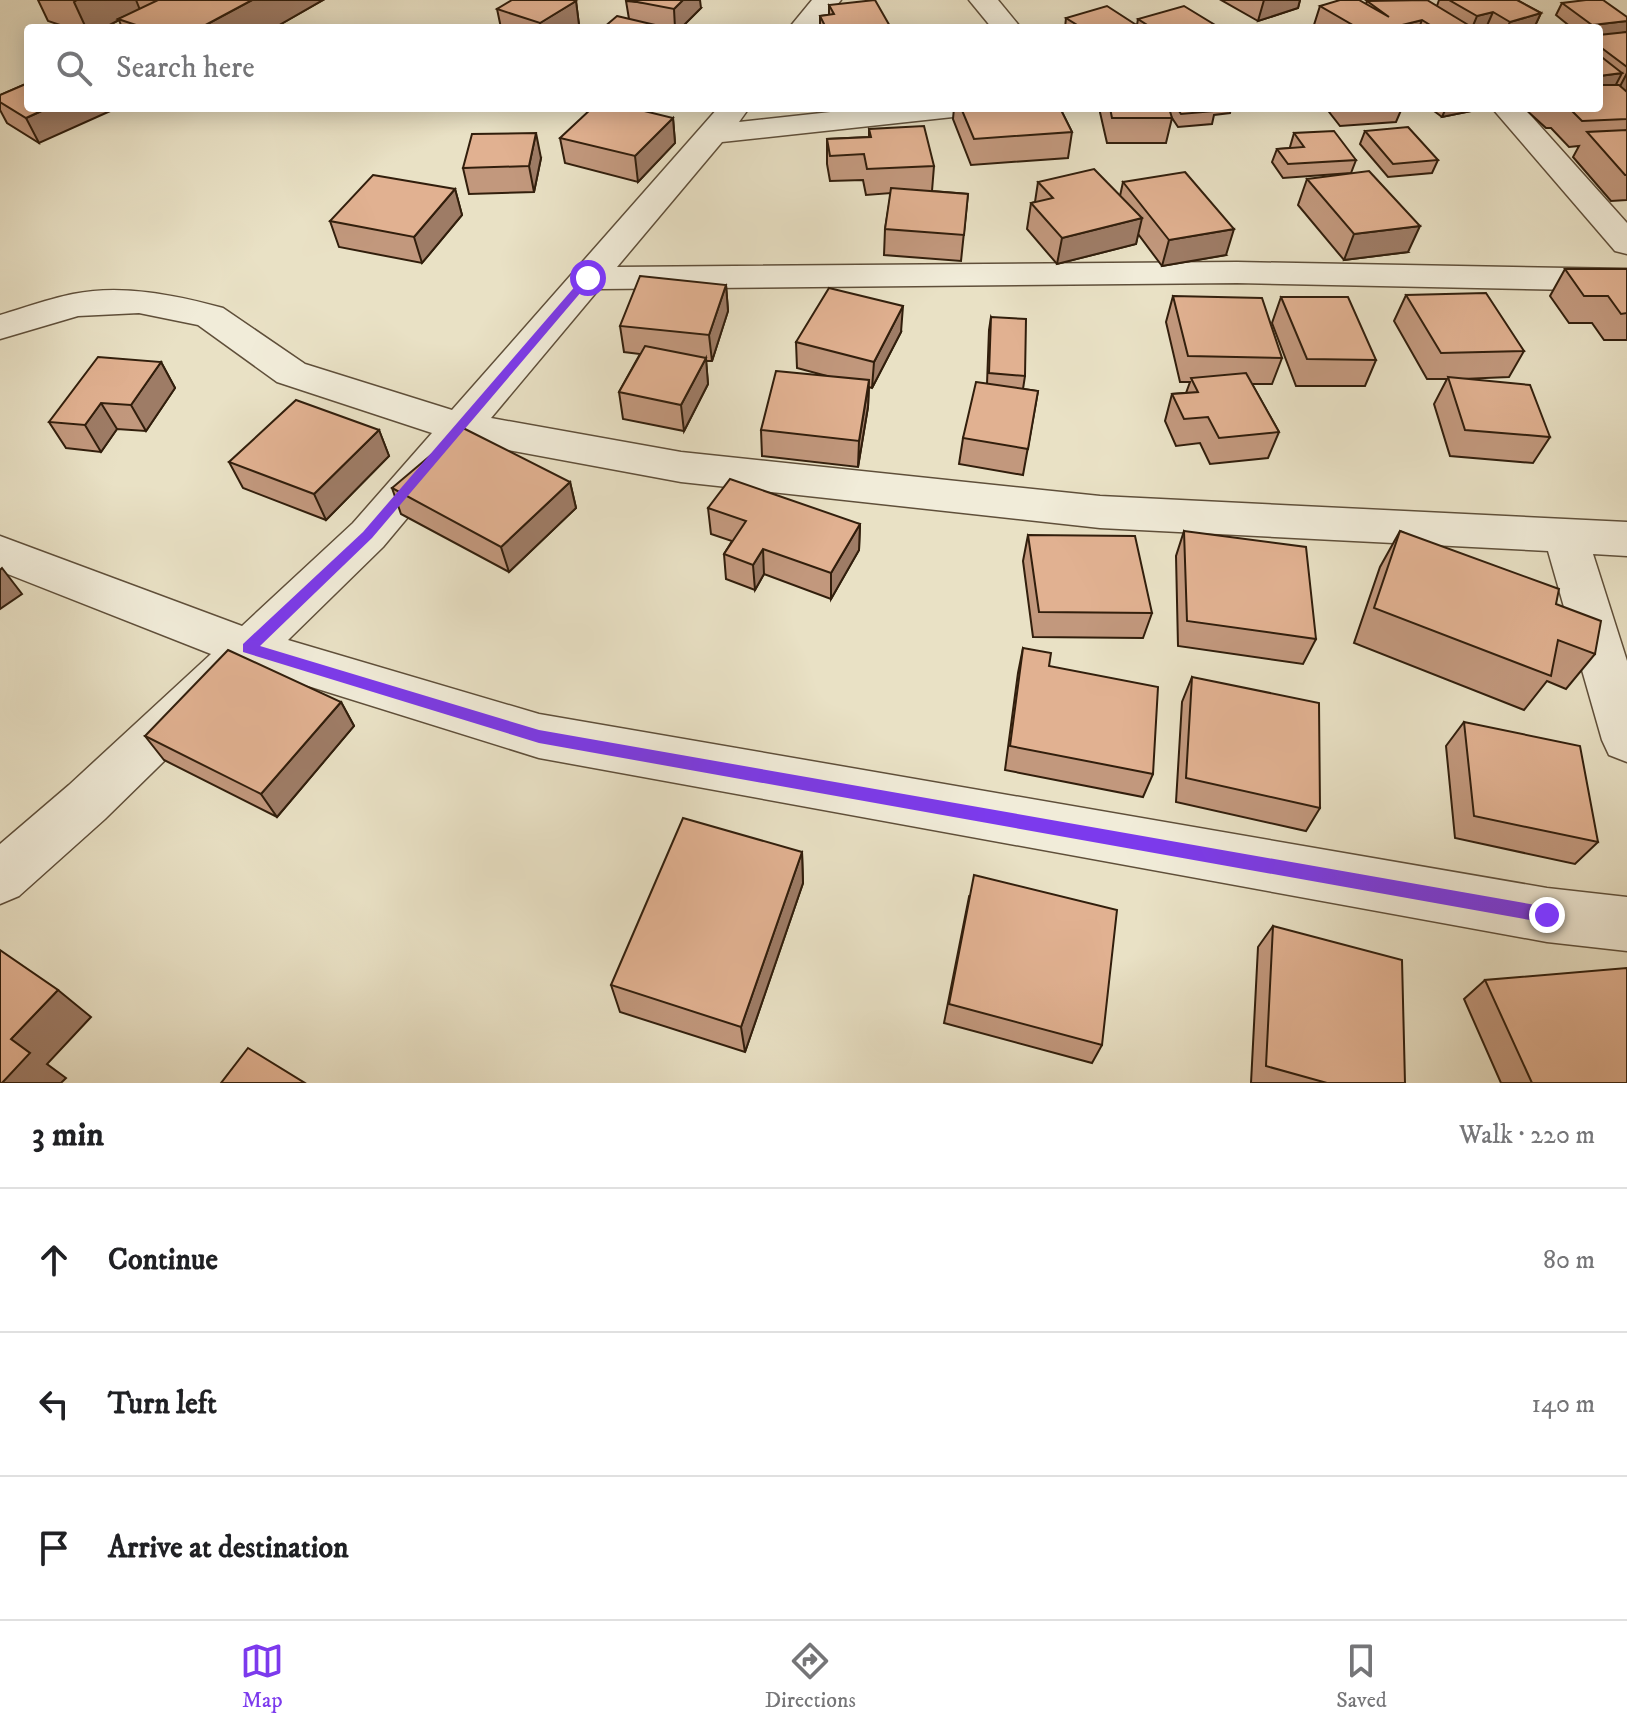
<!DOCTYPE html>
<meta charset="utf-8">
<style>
:root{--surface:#fff;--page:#f6f6f6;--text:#202124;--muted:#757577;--line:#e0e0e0;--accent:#7c3aed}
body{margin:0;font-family:"IM FELL DW Pica",serif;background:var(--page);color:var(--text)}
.stop{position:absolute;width:24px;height:24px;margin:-18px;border:6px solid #7c3aed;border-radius:50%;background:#fff}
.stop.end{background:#7c3aed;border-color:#fff;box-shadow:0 2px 8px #0008}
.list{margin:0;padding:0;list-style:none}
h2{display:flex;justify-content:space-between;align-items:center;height:104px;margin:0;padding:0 32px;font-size:34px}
h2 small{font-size:26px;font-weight:400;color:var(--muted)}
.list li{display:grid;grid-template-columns:52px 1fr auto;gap:24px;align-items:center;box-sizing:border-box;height:144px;padding:0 32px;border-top:2px solid var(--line)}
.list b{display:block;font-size:30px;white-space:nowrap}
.list em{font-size:26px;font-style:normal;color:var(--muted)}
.icon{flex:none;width:44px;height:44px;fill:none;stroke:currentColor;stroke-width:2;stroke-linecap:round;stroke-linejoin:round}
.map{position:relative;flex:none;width:1627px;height:1083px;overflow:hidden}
.search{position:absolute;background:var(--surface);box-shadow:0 4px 20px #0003;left:24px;right:24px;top:24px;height:88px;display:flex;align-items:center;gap:20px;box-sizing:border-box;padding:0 28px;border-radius:8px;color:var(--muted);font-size:30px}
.sheet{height:536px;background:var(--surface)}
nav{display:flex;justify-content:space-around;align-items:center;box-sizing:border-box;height:112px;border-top:2px solid var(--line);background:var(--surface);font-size:22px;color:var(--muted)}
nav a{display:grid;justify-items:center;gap:4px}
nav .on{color:var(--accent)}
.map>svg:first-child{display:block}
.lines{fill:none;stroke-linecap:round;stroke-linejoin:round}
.minor-casing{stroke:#5f4f3a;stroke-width:3}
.minor{fill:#f1ecd9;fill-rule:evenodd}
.wall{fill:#c2987d;stroke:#311e0c;stroke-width:2}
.shaded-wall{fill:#9e7c66;stroke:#311e0c;stroke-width:2}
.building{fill:#e1b191;stroke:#311e0c;stroke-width:2}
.route{fill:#7c3aed}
</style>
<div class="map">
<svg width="1627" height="1083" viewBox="0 0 1627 1083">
<rect width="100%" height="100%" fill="#e9e1c5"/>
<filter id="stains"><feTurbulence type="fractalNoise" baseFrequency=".0025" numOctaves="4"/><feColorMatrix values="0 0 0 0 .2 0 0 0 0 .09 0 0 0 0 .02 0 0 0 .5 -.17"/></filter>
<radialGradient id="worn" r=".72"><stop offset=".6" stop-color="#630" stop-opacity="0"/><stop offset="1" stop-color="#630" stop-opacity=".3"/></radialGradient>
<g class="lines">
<defs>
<g id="minor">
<path d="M812,0H841L818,28H789Z"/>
<path d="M969,0H998L1021,28H992Z"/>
<path d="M718,108H749L739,122L867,108H968L964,114L953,117L722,142L617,267L1237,262L1627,269V291L1237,283L599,289L491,418L681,452L1100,496L1627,522V556L1593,554L1627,661V762L1609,755L1602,740L1548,551L1100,528L681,482L470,443L383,547L288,640L539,714L1547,888L1627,897V951L1547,942L539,758L257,670L105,819L19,896L0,904V844L69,785L211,654L0,571V536L242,626L353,523L432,433L277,382L198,325L139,313L78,316L0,339V315C24,308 48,299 73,294C122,284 175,295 223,308L305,364L452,410Z"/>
<path d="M1492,108H1524L1627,223V254L1615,251Z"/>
</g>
</defs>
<use href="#minor" class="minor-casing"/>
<use href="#minor" class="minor"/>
</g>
<g class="wall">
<path d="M38,0H323L274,28H122L119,20L104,28H69L48,21Z"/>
<path d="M1221,0H1300L1298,8L1258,21Z"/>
<path d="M1439,0H1517L1541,13L1534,28H1313L1320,6L1366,4L1367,1L1437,6Z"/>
<path d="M576,1L579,25L574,28H501L497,9Z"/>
<path d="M626,1L701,8L681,28H603L629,19Z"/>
<path d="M1562,3L1627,17V200L1611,201L1573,157L1579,146L1569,147L1551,128H1546L1524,108H1599V28H1572L1556,15Z"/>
<path d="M829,5L891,28H820V16L829,15Z"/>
<path d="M1066,18L1137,25L1138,19L1220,28H1065Z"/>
<path d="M28,83L39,143L7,123L0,110V95Z"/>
<path d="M954,108H1060L1072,132L1068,158L971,165L953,119Z"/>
<path d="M1099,108H1231L1230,113L1214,115L1212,124L1178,127L1172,118L1166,143H1107Z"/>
<path d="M1326,108H1402L1396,122L1340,126Z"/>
<path d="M1430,108H1486L1442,117Z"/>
<path d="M673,118L675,143L638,182L565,163L560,138Z"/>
<path d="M869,129L934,166L932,191L968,194L961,261L884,255L885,229L891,193L866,195L863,180L830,181L827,164V139L869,137Z"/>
<path d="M1365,131L1438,160L1432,173L1388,177L1360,144Z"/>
<path d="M1294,133L1356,160L1351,173L1283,178L1272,162L1277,149L1291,148L1290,147Z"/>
<path d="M541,158L534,192L469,194L463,168Z"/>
<path d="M1307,179L1408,252L1344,260L1298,205Z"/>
<path d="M1038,182L1120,196L1123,182L1226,255L1162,266L1138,234L1136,244L1057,264L1027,229L1031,203L1035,202Z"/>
<path d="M455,189L462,215L422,263L339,247L330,221Z"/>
<path d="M1565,269H1627V340H1604L1592,323H1569L1550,296Z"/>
<path d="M726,285L728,311L712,361H706L708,384L684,431L623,419L619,392L640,354L624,352L620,326Z"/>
<path d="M1406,295L1524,351L1509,377L1460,379L1550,437L1533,463L1450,456L1434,404L1447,379H1427L1394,321Z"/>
<path d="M1173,296L1282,358L1272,384H1252L1279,432L1268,458L1210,464L1200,443L1176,446L1165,421L1172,394L1186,393L1190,382H1180L1166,322Z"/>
<path d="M1281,297L1376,360L1365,386H1296L1272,323Z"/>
<path d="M991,317L1025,376L1023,389L1038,391L1023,475L959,464L963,438L987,384L989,330Z"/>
<path d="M901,332L872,388L869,387L868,407L858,467L762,456L761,430L827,376L797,368L796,342Z"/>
<path d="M161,362L175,388L146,431L117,429L101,452L66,448L49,422Z"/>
<path d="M379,430L389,456L326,520L243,488L229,462Z"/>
<path d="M570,482L576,508L509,572L401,514L392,488Z"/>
<path d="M708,508L860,524L859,550L831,599L764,574L755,590L726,579L724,554L732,541L711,534Z"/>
<path d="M1184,531L1316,639L1303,664L1178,646L1176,556Z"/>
<path d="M1400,531L1556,604L1595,654L1566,689L1547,681L1524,710L1354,643L1380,567Z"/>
<path d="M1028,535L1152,613L1143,638L1033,637L1023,561Z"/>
<path d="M1023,648L1049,666L1153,774L1143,797L1005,770L1018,673Z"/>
<path d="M1192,677L1320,808L1306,831L1176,802L1182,702Z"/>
<path d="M341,702L354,726L277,817L164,760L145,736Z"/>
<path d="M1464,722L1598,842L1575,864L1455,838L1446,746Z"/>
<path d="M802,852L803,883L745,1052L620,1012L611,985Z"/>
<path d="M969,897L1102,1045L1092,1063L944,1023Z"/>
<path d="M1273,926L1405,1083H1251L1258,947Z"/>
<path d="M1485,980L1627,1083H1501L1464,999Z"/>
</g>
<g class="shaded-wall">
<path d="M77,0H136L140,10L118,19L119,20L104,28H86L74,2Z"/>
<path d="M252,0H323L274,28H200Z"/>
<path d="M683,0H700L701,8L681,28H675L674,9Z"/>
<path d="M1264,0H1300L1298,8L1258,21Z"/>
<path d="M576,1L579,25L574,28H541L540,23Z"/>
<path d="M1493,12L1486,28H1472L1477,16Z"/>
<path d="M1541,13L1534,28H1507L1510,22Z"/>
<path d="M1422,20L1419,28H1390Z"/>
<path d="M1627,21V32L1599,37V28H1591L1592,25Z"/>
<path d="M1622,73L1609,98L1599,99V76Z"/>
<path d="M1627,73V92L1616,94Z"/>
<path d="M48,108H117L39,143L26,118Z"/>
<path d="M1446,108H1486L1442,117Z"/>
<path d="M673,118L675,143L638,182L635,156Z"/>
<path d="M536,133L541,158L534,192L529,166Z"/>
<path d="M455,189L462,215L422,263L414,237Z"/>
<path d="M1142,218L1136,244L1057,264L1062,238Z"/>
<path d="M1420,226L1408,252L1344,260L1354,234Z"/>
<path d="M1234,229L1226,255L1162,266L1169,240Z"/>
<path d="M726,285L728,311L712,361L709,335Z"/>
<path d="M903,306L901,332L872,388L874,362Z"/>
<path d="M706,358L708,384L684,431L681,405Z"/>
<path d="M161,362L175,388L146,431L131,405Z"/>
<path d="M869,380L868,407L858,467L859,441Z"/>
<path d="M101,403L117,429L101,452L85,425Z"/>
<path d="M379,430L389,456L326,520L314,494Z"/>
<path d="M570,482L576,508L509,572L501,547Z"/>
<path d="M860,524L859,550L831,599V573Z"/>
<path d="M763,549L764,574L755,590L753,565Z"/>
<path d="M2,568L22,594L0,609V570Z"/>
<path d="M341,702L354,726L277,817L261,794Z"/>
<path d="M802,852L803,883L745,1052L741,1027Z"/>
<path d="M58,990L91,1017L47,1064L66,1078L61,1083H2L11,1039Z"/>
</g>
<g class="building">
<path d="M158,0H252L200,28H145L118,19Z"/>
<path d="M512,0H573L576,1L540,23L497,9Z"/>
<path d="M627,0H683L674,9Z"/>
<path d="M875,0L891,28H826L820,16L834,14L829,5Z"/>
<path d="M1340,0H1359L1389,17L1367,1L1427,0L1470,26L1462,28H1435L1422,20L1390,28H1358L1320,6Z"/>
<path d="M1449,0H1517L1541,13L1510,22L1493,12L1477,16Z"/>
<path d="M1586,0H1603L1627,17V21L1592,25L1562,3Z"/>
<path d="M1107,6L1141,28H1082L1066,18Z"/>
<path d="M1184,6L1220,28H1152L1138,19Z"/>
<path d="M617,16L668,28H603Z"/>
<path d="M1627,32V67L1599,46V35Z"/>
<path d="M1599,55L1622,73L1599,76Z"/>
<path d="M28,83V108H48L26,118L0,102V95Z"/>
<path d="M1599,85H1619L1627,92V119L1582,121L1569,108H1599Z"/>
<path d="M592,108H632L673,118L635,156L560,138Z"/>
<path d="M961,108H1060L1072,132L974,139Z"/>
<path d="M1110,108H1169L1172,118H1112Z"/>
<path d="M1177,108H1213L1215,111L1181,114Z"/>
<path d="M924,126L934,166L867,169L864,154L830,156L827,139L871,137L869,129Z"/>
<path d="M1408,127L1438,160L1393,164L1365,131Z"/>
<path d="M1627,130V175H1625L1587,132Z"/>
<path d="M1334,131L1356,160L1288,164L1277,149L1304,147L1294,133Z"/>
<path d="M536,133L529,166L463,168L472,134Z"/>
<path d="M1094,169L1142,218L1062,238L1031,203L1053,198L1038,182Z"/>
<path d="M1369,171L1420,226L1354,234L1307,179Z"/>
<path d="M1185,172L1234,229L1169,240L1123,182Z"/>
<path d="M373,175L455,189L414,237L330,221Z"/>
<path d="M891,188L968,194L964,235L885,229Z"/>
<path d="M1565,269H1627V313L1621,314L1608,296H1584Z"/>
<path d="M640,276L726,285L709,335L620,326Z"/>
<path d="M829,288L903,306L874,362L796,342Z"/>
<path d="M1486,293L1524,351L1441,353L1406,295Z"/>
<path d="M1173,296L1262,298L1282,358L1188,356Z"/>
<path d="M1281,297H1348L1376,360L1307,359Z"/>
<path d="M991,317L1026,319L1025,376L989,373Z"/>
<path d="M645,346L706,358L681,405L619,392Z"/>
<path d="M98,357L161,362L131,405L101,403L85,425L49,422Z"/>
<path d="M776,371L869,380L859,441L761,430Z"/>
<path d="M1246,373L1279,432L1219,438L1208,417L1184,419L1172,394L1198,392L1191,378Z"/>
<path d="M1448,377L1530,385L1550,437L1465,430Z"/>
<path d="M976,382L1038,391L1028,449L963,438Z"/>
<path d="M296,400L379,430L314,494L229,462Z"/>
<path d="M463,428L570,482L501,547L392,488Z"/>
<path d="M730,479L860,524L831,573L763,549L753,565L724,554L746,521L708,508Z"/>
<path d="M1184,531L1306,547L1316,639L1187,621Z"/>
<path d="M1400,531L1559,589L1556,604L1601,621L1595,654L1558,640L1551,676L1374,608Z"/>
<path d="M1028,535L1135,536L1152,613L1039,612Z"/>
<path d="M1023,648L1051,653L1049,666L1158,687L1153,774L1010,746Z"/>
<path d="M228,650L341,702L261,794L145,736Z"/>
<path d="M1192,677L1319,703L1320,808L1186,778Z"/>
<path d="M1464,722L1580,746L1598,842L1474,816Z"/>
<path d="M683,818L802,852L741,1027L611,985Z"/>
<path d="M974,875L1117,910L1102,1045L949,1004Z"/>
<path d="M1273,926L1402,960L1405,1083H1327L1266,1066Z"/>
<path d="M0,950L58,990L11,1039L30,1053L2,1083H0Z"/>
<path d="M1627,968V1083H1532L1485,980Z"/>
<path d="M248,1048L305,1083H221Z"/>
</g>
<path class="route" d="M584,276L593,278L372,538L260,646L539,730L1547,907L1555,915L1553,921L1547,923L539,743L243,652V644L363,532Z"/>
<rect width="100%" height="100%" filter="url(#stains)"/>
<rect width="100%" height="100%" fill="url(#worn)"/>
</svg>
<div class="stop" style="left:588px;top:278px"></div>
<div class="stop end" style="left:1547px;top:915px"></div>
<div class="search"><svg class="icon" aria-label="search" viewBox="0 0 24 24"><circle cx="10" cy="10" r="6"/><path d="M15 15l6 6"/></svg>Search here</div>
</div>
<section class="sheet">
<h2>3 min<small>Walk · 220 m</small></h2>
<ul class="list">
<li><svg class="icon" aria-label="ahead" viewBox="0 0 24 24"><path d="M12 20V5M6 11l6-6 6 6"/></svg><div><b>Continue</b></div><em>80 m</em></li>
<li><svg class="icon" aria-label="left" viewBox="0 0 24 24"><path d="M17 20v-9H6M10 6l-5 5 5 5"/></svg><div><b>Turn left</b></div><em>140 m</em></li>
<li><svg class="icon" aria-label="arrive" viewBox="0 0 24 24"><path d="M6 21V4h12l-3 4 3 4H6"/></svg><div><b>Arrive at destination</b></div></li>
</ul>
</section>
<nav>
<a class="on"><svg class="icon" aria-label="map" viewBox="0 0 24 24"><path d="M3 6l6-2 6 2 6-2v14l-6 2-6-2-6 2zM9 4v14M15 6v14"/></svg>Map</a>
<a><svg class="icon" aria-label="directions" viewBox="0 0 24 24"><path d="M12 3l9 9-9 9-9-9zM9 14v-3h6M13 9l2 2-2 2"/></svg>Directions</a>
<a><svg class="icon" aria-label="saved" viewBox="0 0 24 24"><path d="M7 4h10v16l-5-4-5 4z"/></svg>Saved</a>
</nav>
